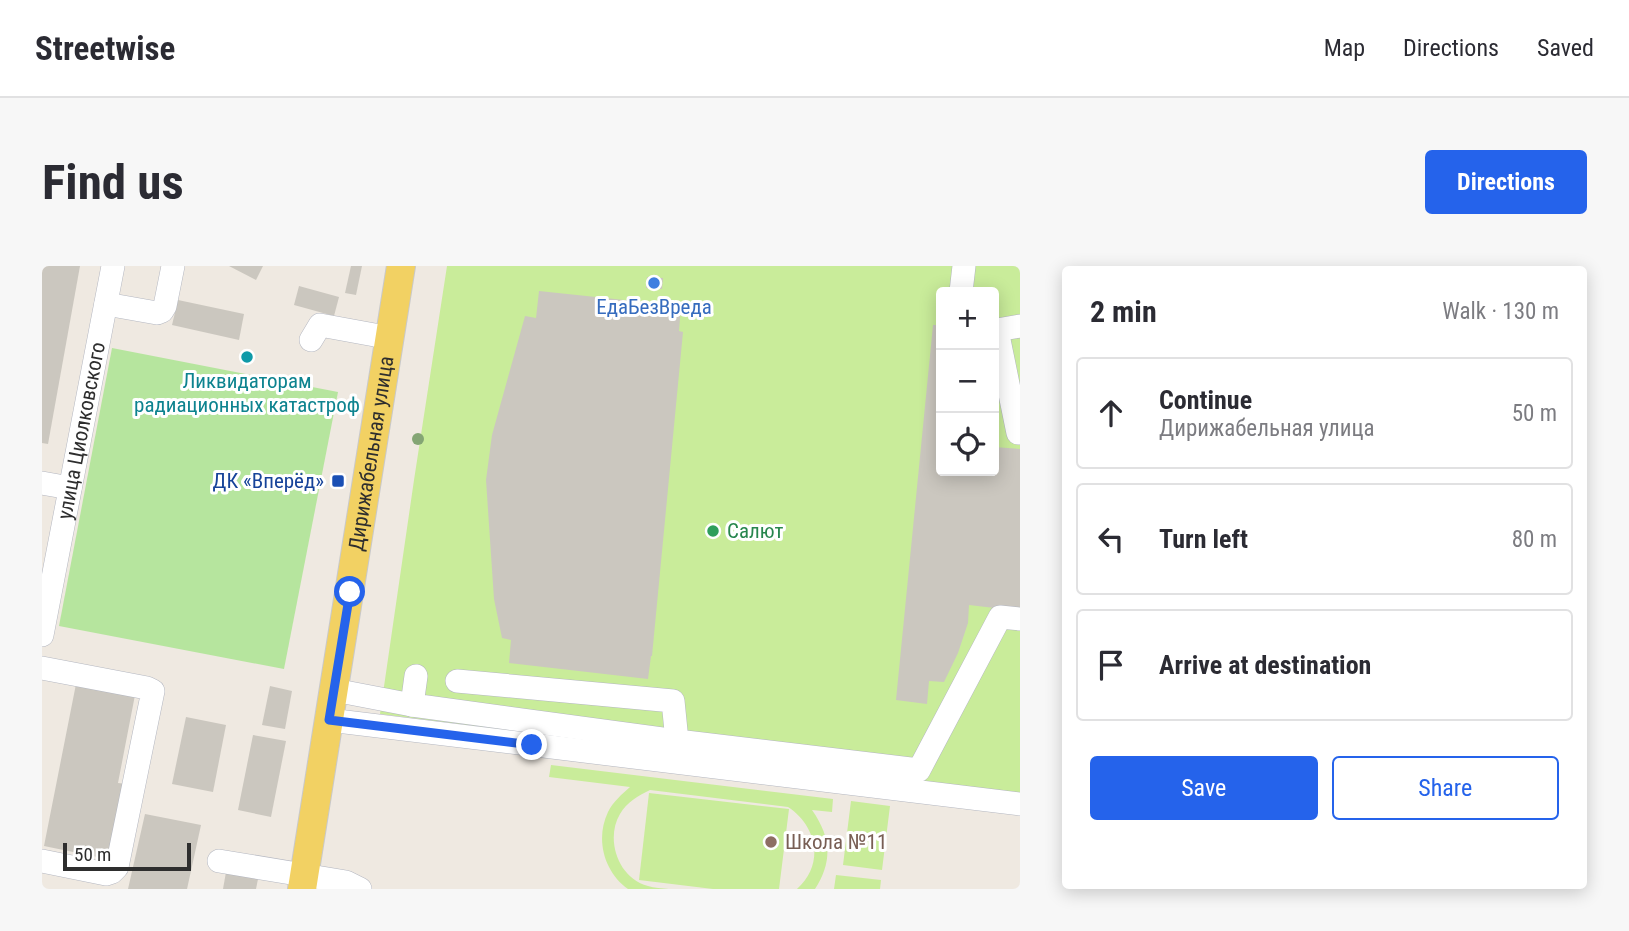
<!DOCTYPE html>
<meta charset="utf-8">
<style>
:root{--surface:#fff;--page:#f7f7f7;--text:#2b2b33;--muted:#7c7c81;--line:#e1e1e2;--accent:#2563eb}
body{margin:0;font-family:"Roboto Condensed",sans-serif;background:var(--page);color:var(--text)}
.controls{position:absolute;right:21px;top:21px;display:grid;overflow:hidden;border-radius:7px;box-shadow:0 4px 18px #0003}
.controls button{width:63px;height:63px;display:grid;place-items:center;padding:0;border:0;border-bottom:2px solid var(--line);background:var(--surface);color:var(--text);font:35px sans-serif}
.scale{position:absolute;left:21px;bottom:18px;width:128px;box-sizing:border-box;padding-left:7px;border:4px solid #2e2e2e;border-top:0;font-size:19px;line-height:24px;white-space:nowrap;color:#2e2e2e;-webkit-text-stroke:5px #fff;paint-order:stroke}
.stop{position:absolute;width:21px;height:21px;margin:-16px;border:5px solid #2563eb;border-radius:50%;background:#fff}
.stop.end{background:#2563eb;border-color:#fff;box-shadow:0 2px 7px #0008}
.list{margin:0;padding:0;list-style:none}
h2{display:flex;justify-content:space-between;align-items:center;height:91px;margin:0;padding:0 28px;font-size:30px}
h2 small{font-size:23px;font-weight:400;color:var(--muted)}
.list li{display:grid;grid-template-columns:46px 1fr auto;gap:21px;align-items:center;box-sizing:border-box;height:112px;margin:0 14px 14px;padding:0 14px;border:2px solid var(--line);border-radius:7px}
.list b{display:block;font-size:26px;white-space:nowrap}
.list p{margin:0;font-size:23px;white-space:nowrap;color:var(--muted)}
.list em{font-size:23px;font-style:normal;color:var(--muted)}
.actions{display:flex;gap:14px;padding:21px 28px}
.actions a{flex:1;padding:16px 0;border:2px solid var(--accent);border-radius:7px;text-align:center;font-size:24px;color:var(--accent)}
.actions .main{background:var(--accent);color:#fff}
.icon{flex:none;width:38px;height:38px;fill:none;stroke:currentColor;stroke-width:2;stroke-linecap:round;stroke-linejoin:round}
.map{position:relative;flex:none;width:978px;height:623px;overflow:hidden;border-radius:7px}
header{display:flex;align-items:center;gap:42px;box-sizing:border-box;height:98px;padding:0 35px;background:var(--surface);border-bottom:2px solid var(--line)}
header strong{font-size:33px}
nav{display:flex;gap:38px;margin-inline-start:auto;font-size:24px}
.intro{display:flex;align-items:center;justify-content:space-between;box-sizing:border-box;height:168px;padding:0 42px}
h1{margin:0;font-size:49px}
.button{padding:18px 32px;border-radius:7px;background:var(--accent);color:#fff;font-size:24px;font-weight:700}
main{display:flex;gap:42px;padding:0 42px}
aside{flex:1;background:var(--surface);border-radius:7px;box-shadow:0 4px 18px #0003}
.map>svg:first-child{display:block}
.green{fill:#b6e59e}
.pitch{fill:#c9ec9a;fill-rule:evenodd}
.building{fill:#cbc7bf}
.lines{fill:none;stroke-linecap:round;stroke-linejoin:round}
.minor-casing{stroke:#b4b7c1;stroke-width:24}
.major-casing{stroke:#c9c9c9;stroke-width:30}
.minor{stroke:#fff;stroke-width:23}
.major{stroke:#f2d163;stroke-width:28}
.tree{fill:#84a574}
.route{stroke:#2563eb;stroke-width:9}
.shop-dot{fill:#3f7fe0;stroke:#fff;stroke-width:2.5}
.culture-dot{fill:#0f9aa8;stroke:#fff;stroke-width:2.5}
.transit-dot{fill:#1a4fb4;stroke:#fff;stroke-width:2.5}
.leisure-dot{fill:#2e9e5b;stroke:#fff;stroke-width:2.5}
.education-dot{fill:#8d6e63;stroke:#fff;stroke-width:2.5}
.labels{text-anchor:middle;stroke-width:6;stroke-linejoin:round;paint-order:stroke}
.shop-label{font-size:21px;fill:#366cbe;stroke:#fff}
.culture-label{font-size:21px;fill:#0d838f;stroke:#fff}
.street-label{font-size:21px;fill:#2e2e2e;stroke:#fff}
.transit-label{font-size:21px;fill:#164399;stroke:#fff;text-anchor:end}
.leisure-label{font-size:21px;fill:#27864d;stroke:#fff;text-anchor:start}
.education-label{font-size:21px;fill:#785e54;stroke:#fff;text-anchor:start}
</style>
<header>
<strong>Streetwise</strong>
<nav><a>Map</a><a>Directions</a><a>Saved</a></nav>
</header>
<div class="intro"><h1>Find us</h1><a class="button">Directions</a></div>
<main>
<div class="map">
<svg width="978" height="623" viewBox="0 0 978 623">
<rect width="100%" height="100%" fill="#efe9e1"/>
<path class="green" d="M70,82L296,126L242,403L17,360Z"/>
<g class="pitch">
<path d="M405,0H978V529L338,448L372,214ZM899,26H952V205H899Z"/>
<path d="M509,499L791,533L790,546L770,544C789,571 791,595 773,623H755C783,598 775,560 746,541L608,524C596,530 585,536 578,548C563,573 576,612 606,620C612,622 620,622 627,623H586C562,606 553,573 566,546C571,536 580,528 588,521L507,511Z"/>
<path d="M607,527L747,543L737,623H671L597,614Z"/>
<path d="M809,535L848,540L840,604L801,599Z"/>
<path d="M794,609L839,614L838,623H792Z"/>
</g>
<g class="building">
<path d="M0,0H38L6,178L0,177Z"/>
<path d="M187,0H221L214,14Z"/>
<path d="M309,0H320L314,29L303,27Z"/>
<path d="M605,11L621,12L620,23L604,22Z"/>
<path d="M257,20L297,31L292,50L252,39Z"/>
<path d="M497,25L639,40L637,65L641,66L610,390H609L606,413L467,397L469,374L460,372L452,333L444,214L450,169L483,50L494,52Z"/>
<path d="M136,34L202,48L197,74L130,59Z"/>
<path d="M891,59H899V205H952V181L978,183V345L927,339L926,357L916,387L902,416L887,415L885,438L854,434Z"/>
<path d="M34,418L93,429L76,517L85,518L70,594L2,580Z"/>
<path d="M228,420L250,425L243,463L220,459Z"/>
<path d="M144,451L184,459L171,526L130,518Z"/>
<path d="M211,469L244,475L229,551L196,544Z"/>
<path d="M103,548L159,559L145,623H86Z"/>
<path d="M184,606L216,613L214,623H181Z"/>
</g>
<g class="lines">
<defs>
<g id="minor">
<path d="M919,26L922,0"/>
<path d="M64,38L115,47L120,45L123,40L131,0"/>
<path d="M952,63L955,64L976,167H978"/>
<path d="M955,64L978,60"/>
<path d="M269,74L278,59L349,72"/>
<path d="M0,217L28,222"/>
<path id="s1" d="M0,369L71,0"/>
<path d="M0,402L105,422L111,425L75,601L70,606L64,608L0,595"/>
<path d="M374,410L370,439L635,475"/>
<path d="M415,415L631,435L635,475L877,504L958,351L978,353"/>
<path d="M292,424L370,439"/>
<path d="M287,454L978,538"/>
<path d="M177,595L304,616L318,623"/>
</g>
<g id="major">
<path id="s2" d="M260,623L359,0"/>
</g>
</defs>
<use href="#minor" class="minor-casing"/>
<use href="#major" class="major-casing"/>
<use href="#minor" class="minor"/>
<use href="#major" class="major"/>
</g>
<circle class="tree" cx="376" cy="173" r="6"/>
<g class="lines">
<path class="route" d="M308,326L287,454L490,479"/>
</g>
<circle class="shop-dot" cx="612" cy="17" r="7"/>
<circle class="culture-dot" cx="205" cy="91" r="7"/>
<rect class="transit-dot" x="289" y="208" width="14" height="14" rx="3.5"/>
<circle class="leisure-dot" cx="671" cy="265" r="7"/>
<circle class="education-dot" cx="729" cy="576" r="7"/>
<g class="labels">
<g class="shop-label">
<text x="612" y="48">ЕдаБезВреда</text>
</g>
<g class="culture-label">
<text x="205" y="122">Ликвидаторам<tspan x="205" dy="24">радиационных катастроф</tspan></text>
</g>
<g class="street-label">
<text dy="7" stroke="none"><textPath href="#s1" startOffset="208">улица Циолковского</textPath></text>
<text dy="7" stroke="none"><textPath href="#s2" startOffset="441">Дирижабельная улица</textPath></text>
</g>
<g class="transit-label">
<text x="282" y="222">ДК «Вперёд»</text>
</g>
<g class="leisure-label">
<text x="685" y="272">Салют</text>
</g>
<g class="education-label">
<text x="743" y="583">Школа №11</text>
</g>
</g>
</svg>
<div class="controls">
<button>+</button>
<button>−</button>
<button><svg class="icon" aria-label="locate" viewBox="0 0 24 24"><circle cx="12" cy="12" r="6"/><path d="M12 2v4M12 18v4M2 12h4M18 12h4"/></svg></button>
</div>
<div class="scale">50 m</div>
<div class="stop" style="left:308px;top:326px"></div>
<div class="stop end" style="left:490px;top:479px"></div>
</div>
<aside>
<h2>2 min<small>Walk · 130 m</small></h2>
<ul class="list">
<li><svg class="icon" aria-label="ahead" viewBox="0 0 24 24"><path d="M12 20V5M6 11l6-6 6 6"/></svg><div><b>Continue</b><p>Дирижабельная улица</p></div><em>50 m</em></li>
<li><svg class="icon" aria-label="left" viewBox="0 0 24 24"><path d="M17 20v-9H6M10 6l-5 5 5 5"/></svg><div><b>Turn left</b></div><em>80 m</em></li>
<li><svg class="icon" aria-label="arrive" viewBox="0 0 24 24"><path d="M6 21V4h12l-3 4 3 4H6"/></svg><div><b>Arrive at destination</b></div></li>
</ul>
<div class="actions"><a class="main">Save</a><a>Share</a></div>
</aside>
</main>
